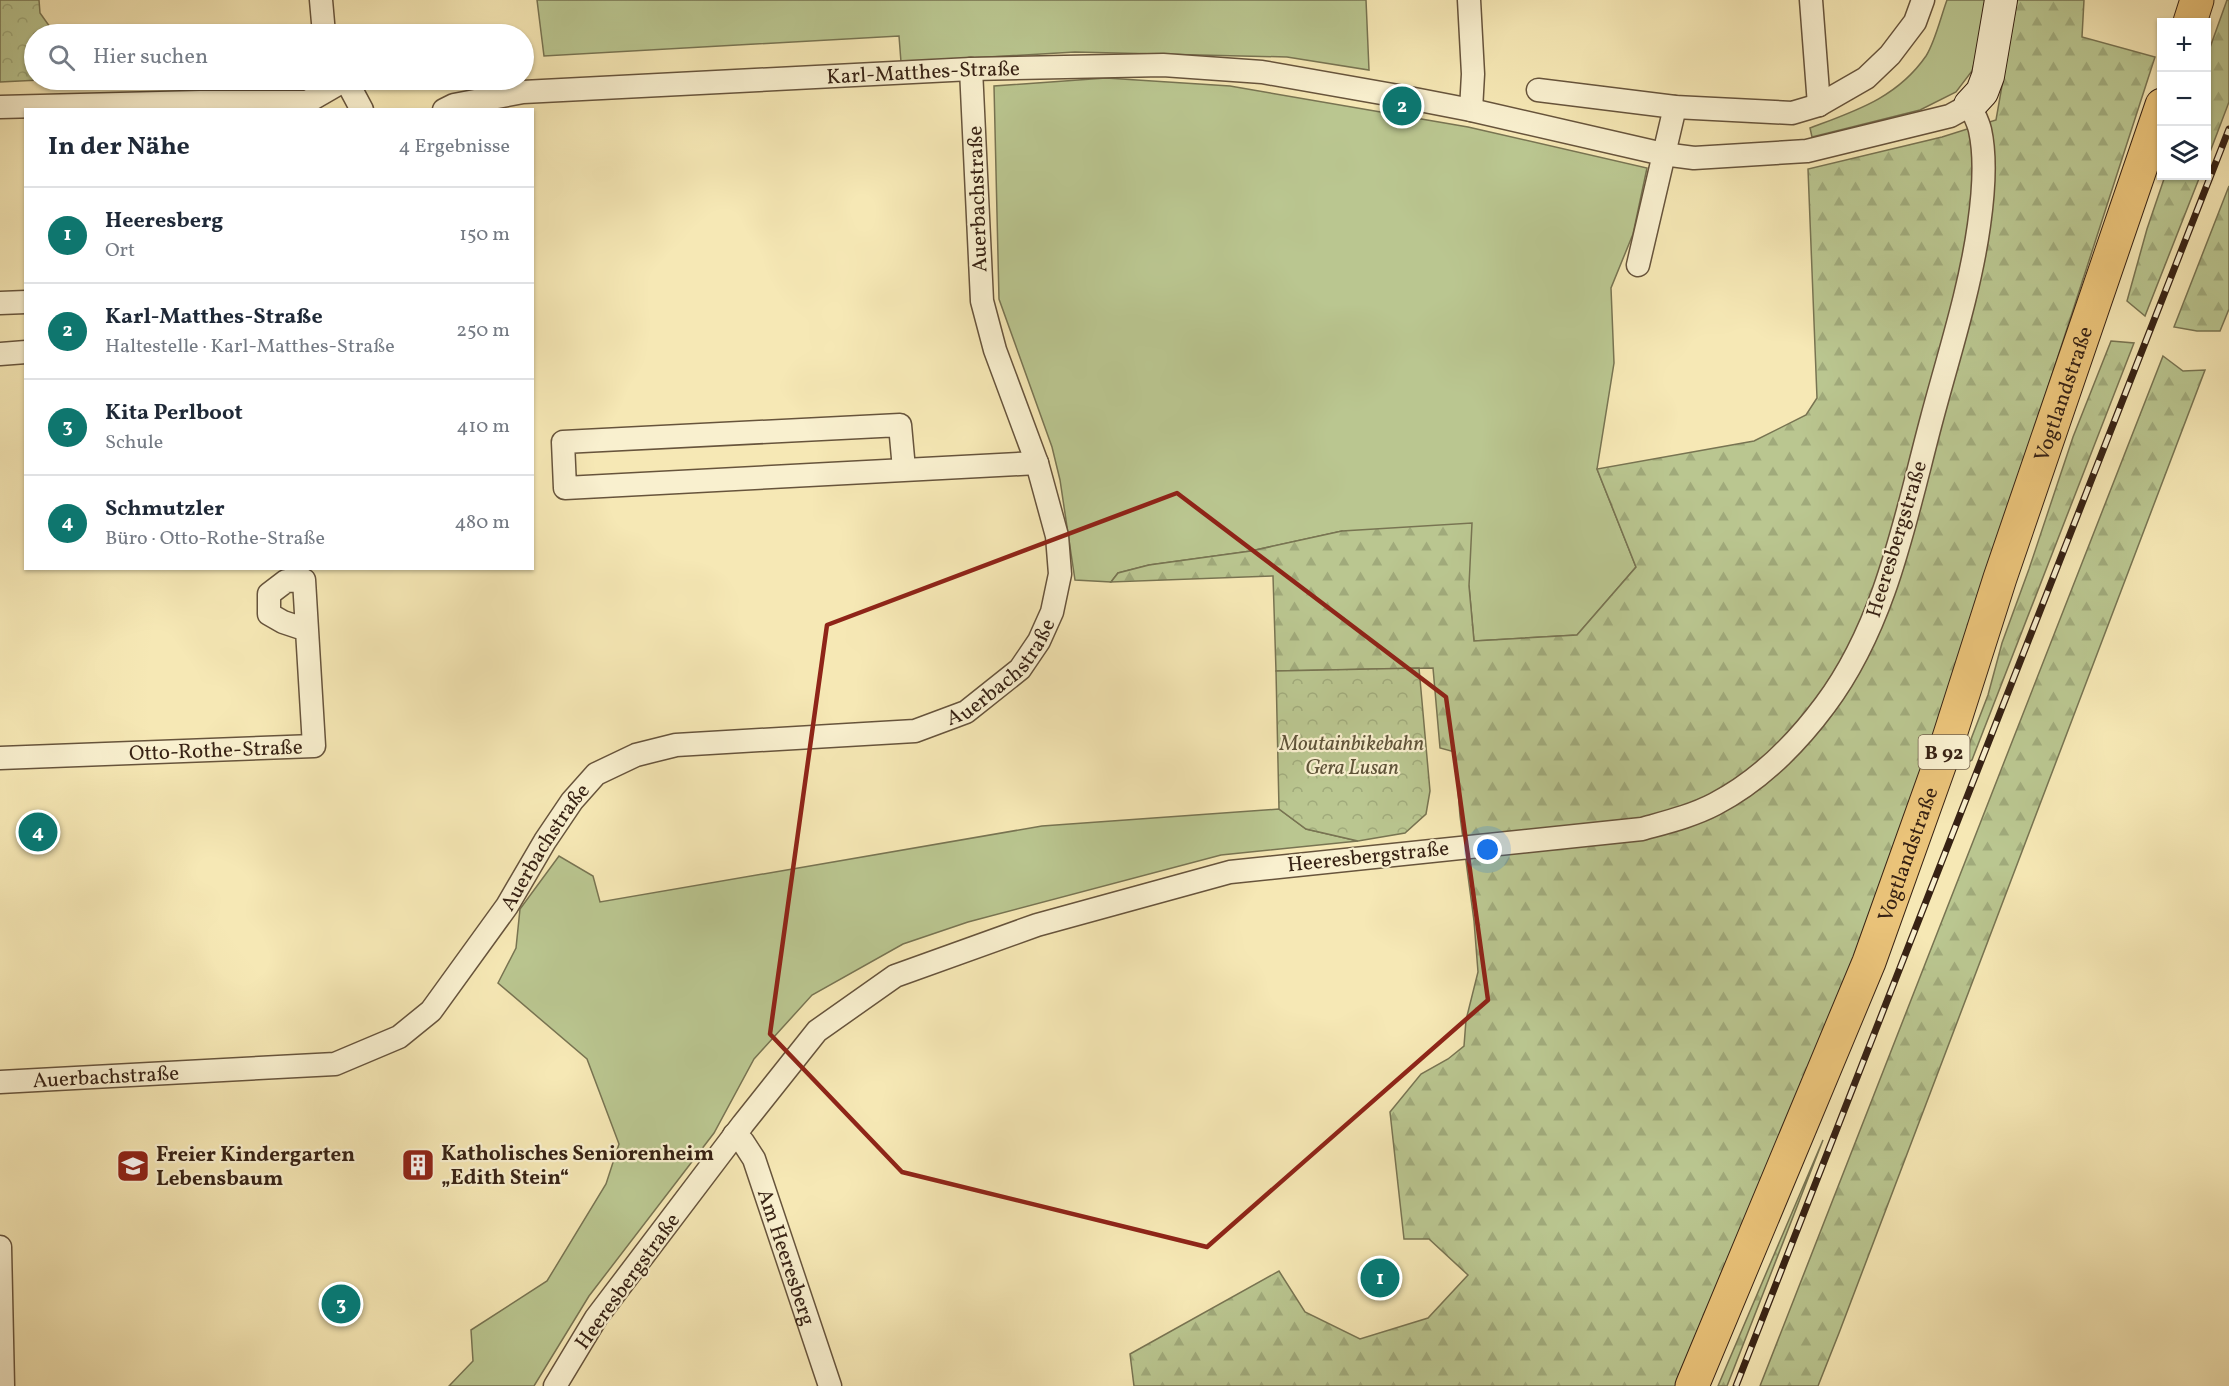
<!DOCTYPE html>
<html lang="de">
<meta charset="utf-8">
<style>
:root{--surface:#fff;--page:#f6f6f7;--text:#1f2937;--muted:#747a83;--line:#e0e1e3;--accent:#0f766e}
body{margin:0;font-family:Vollkorn,serif;background:var(--page);color:var(--text)}
.controls{position:absolute;right:18px;top:18px;display:grid;overflow:hidden;border-radius:0px;box-shadow:0 2px 4px #0004}
.controls button{width:54px;height:54px;display:grid;place-items:center;padding:0;border:0;border-bottom:2px solid var(--line);background:var(--surface);color:var(--text);font:30px sans-serif}
.you{position:absolute;left:1488px;top:850px;width:21px;height:21px;margin:-15px;border:4px solid #fff;border-radius:50%;background:#1a73e8;box-shadow:0 0 0 9px #1a73e833}
.badge{display:grid;place-items:center;width:39px;height:39px;border-radius:50%;background:var(--accent);color:#fff;font-size:20px;font-weight:700}
.pin{position:absolute;translate:-50% -50%;border:3px solid #fff;box-shadow:0 2px 6px #0006}
.list{margin:0;padding:0;list-style:none}
h2{display:flex;justify-content:space-between;align-items:center;height:78px;margin:0;padding:0 24px;font-size:26px}
h2 small{font-size:20px;font-weight:400;color:var(--muted)}
.list li{display:grid;grid-template-columns:39px 1fr auto;gap:18px;align-items:center;box-sizing:border-box;height:96px;padding:0 24px;border-top:2px solid var(--line)}
.list b{display:block;font-size:22px;white-space:nowrap}
.list p{margin:0;font-size:20px;white-space:nowrap;color:var(--muted)}
.list em{font-size:20px;font-style:normal;color:var(--muted)}
.icon{flex:none;width:33px;height:33px;fill:none;stroke:currentColor;stroke-width:2;stroke-linecap:round;stroke-linejoin:round}
.map{position:relative;flex:none;width:2229px;height:1386px;overflow:hidden}
.search{position:absolute;background:var(--surface);box-shadow:0 2px 4px #0004;left:24px;top:24px;width:510px;height:66px;display:flex;align-items:center;gap:15px;box-sizing:border-box;padding:0 21px;border-radius:33px;color:var(--muted);font-size:22px}
.panel{position:absolute;background:var(--surface);box-shadow:0 2px 4px #0004;left:24px;top:108px;width:510px;height:462px;border-radius:0px}
.map>svg:first-child{display:block}
.green{fill:#bac690;stroke:#787452;stroke-width:1.5}
.forest{fill:url(#forest-firs);stroke:#787452;stroke-width:1.5}
.park{fill:url(#park-crowns);stroke:#787452;stroke-width:1.5}
.lines{fill:none;stroke-linecap:round;stroke-linejoin:round}
.street-casing{stroke:#67543c;stroke-width:25}
.secondary-casing{stroke:#372214;stroke-width:34}
.primary-casing{stroke:#372214;stroke-width:35}
.street{stroke:#f9f0cf;stroke-width:22}
.secondary{stroke:#f9f0cf;stroke-width:32}
.primary{stroke:#ebc47a;stroke-width:33}
.rail-casing{stroke:#372214;stroke-width:7}
.rail{stroke:#f9f0cf;stroke-width:4.5;stroke-dasharray:14;stroke-linecap:butt}
.marked{fill:none;stroke:#8f2418;stroke-width:4.5;stroke-linejoin:round}
.labels{text-anchor:middle;stroke-width:4.5;stroke-linejoin:round;paint-order:stroke}
.shield{fill:#f9f0cf;stroke:#71604c;stroke-width:1.5}
.shield-label{font-size:20px;font-weight:bold;fill:#372214}
.street-label{font-size:21px;fill:#372214;stroke:#f9f0cf}
.park-label{font-size:21px;font-style:italic;fill:#5e5339;stroke:#f9f0cf}
.poi-label{font-size:21px;font-weight:bold;fill:#372214;stroke:#f9f0cf;text-anchor:start}
</style>
<div class="map">
<svg width="2229" height="1386" viewBox="0 0 2229 1386">
<defs>
<pattern id="forest-firs" width="22" height="20" patternUnits="userSpaceOnUse" patternTransform="scale(1.5)"><rect width="22" height="20" fill="#bac690"/><path d="M5 1l3.5 6h-7zM16 11l3.5 6h-7z" fill="#a0aa7b"/></pattern>
<pattern id="park-crowns" width="20" height="18" patternUnits="userSpaceOnUse" patternTransform="scale(1.5)"><rect width="20" height="18" fill="#bac690"/><path d="M2 6a3 3 0 1 1 6 0M12 15a3 3 0 1 1 6 0" fill="none" stroke="#a0aa7b"/></pattern>
</defs>
<rect width="100%" height="100%" fill="#f6e8b5"/>
<filter id="stains"><feTurbulence type="fractalNoise" baseFrequency=".00333" numOctaves="4"/><feColorMatrix values="0 0 0 0 .2 0 0 0 0 .09 0 0 0 0 .02 0 0 0 .5 -.17"/></filter>
<radialGradient id="worn" r=".72"><stop offset=".6" stop-color="#630" stop-opacity="0"/><stop offset="1" stop-color="#630" stop-opacity=".3"/></radialGradient>
<g class="green">
<path d="M537,0H1366L1369,70L1287,57L1075,52L901,62L899,36L544,56Z"/>
<path d="M1947,0H1989L1984,28L1972,71L1956,92L1920,110L1812,137L1810,128C1855,111 1897,98 1926,56C1935,42 1941,16 1947,0Z"/>
<path d="M1106,78L1230,86L1468,127L1647,168L1633,234L1611,288L1614,363L1597,469L1636,567L1577,635L1474,641L1469,586L1342,531L1251,551L1149,565L1118,573L1111,582L1075,580L1060,480L1052,447L999,299L994,86Z"/>
<path d="M1279,809L1306,829L1358,841L1221,855L968,922L903,944L812,995L754,1059L714,1133L589,1296L534,1386H449L473,1361L471,1330L547,1281L606,1184L619,1144L587,1059L498,983L516,948L520,909L559,856L593,876L600,902L1042,826Z"/>
</g>
<g class="forest">
<path d="M2017,0H2084L2082,37L2155,57L1923,773L1880,897L1681,1386H1134L1130,1354L1279,1271L1305,1312L1360,1339L1428,1318L1468,1275L1429,1239H1404L1390,1112L1421,1074L1448,1059L1464,1046L1466,1020L1478,972L1474,921L1460,816L1455,752L1440,748L1433,668L1276,671L1273,576L1111,582L1118,573L1149,565L1251,551L1342,531L1472,523L1469,586L1474,641L1577,635L1636,567L1597,469L1754,441L1806,415L1817,398L1808,169L1942,137L1996,120Z"/>
<path d="M2227,0H2229V102L2207,160V56Z"/>
<path d="M2165,176H2200L2145,316L2127,301L2147,229Z"/>
<path d="M2229,186V309L2220,331H2197L2174,327Z"/>
<path d="M2111,341L2134,343L1972,760L1967,763L1968,747L1988,695L2002,643L2029,569L2073,437Z"/>
<path d="M2163,356L2183,371L2205,370L1839,1333L1818,1386H1760Z"/>
<path d="M1823,1140L1727,1386H1718Z"/>
</g>
<g class="park">
<path d="M0,0H39L40,13L55,34H34V80H40L0,82Z"/>
<path d="M1419,668L1430,791L1426,814L1405,833L1358,841L1306,829L1279,809L1276,671Z"/>
</g>
<g class="lines">
<defs>
<g id="street">
<path d="M321,0L324,34"/>
<path d="M1469,0L1473,74L1471,110"/>
<path d="M1811,0L1819,105"/>
<path d="M346,80L362,110"/>
<path d="M1538,90L1675,107L1792,113L1819,105L1866,78L1890,55L1915,22L1923,0"/>
<path d="M0,107L200,102H307L345,80"/>
<path id="s1" d="M444,110L454,105L523,92L971,69L1163,65L1262,72L1404,97L1471,110L1663,154L1694,158L1807,151L1950,116L1970,105C1973,113 1978,121 1980,130C1986,157 1983,197 1979,225C1970,290 1949,354 1932,418C1906,515 1887,622 1825,705C1796,744 1759,781 1715,804C1692,816 1667,822 1642,829L1230,872L1037,925L895,976L817,1031L743,1124L596,1318L555,1386"/>
<path d="M1638,265L1675,107"/>
<path d="M0,303L26,302"/>
<path d="M0,354L26,352"/>
<path d="M904,469L900,425L563,442L565,488L1037,463"/>
<path id="s2" d="M0,758L314,746L304,580L286,581L269,594V614L283,622L307,630"/>
<path id="s3" d="M0,1082L335,1064L399,1037L431,1011L507,906L545,841L572,801L596,774L636,755L676,745L915,731L966,712L1020,669L1039,641L1052,612L1060,574L1057,536L1037,463L995,350L982,301L971,69"/>
<path id="s4" d="M734,1135L743,1142L754,1159L830,1386"/>
<path d="M0,1247L3,1386"/>
</g>
<path id="secondary" d="M1970,105L1982,92L1988,76L2001,0"/>
<g id="primary">
<path d="M2190,22L2197,0"/>
<path id="s5" d="M1692,1386L1869,962L1948,741L2000,578L2162,105"/>
</g>
</defs>
<use href="#street" class="street-casing"/>
<use href="#secondary" class="secondary-casing"/>
<use href="#primary" class="primary-casing"/>
<use href="#street" class="street"/>
<use href="#secondary" class="secondary"/>
<use href="#primary" class="primary"/>
<defs>
<path id="rail" d="M1736,1386L2229,129"/>
</defs>
<use href="#rail" class="rail-casing"/>
<use href="#rail" class="rail"/>
</g>
<path class="marked" d="M1177,493L1446,697L1488,1000L1207,1247L902,1172L770,1034L827,625Z"/>
<defs>
<symbol id="building-square" viewBox="-11 -11 22 22"><rect x="-9" y="-9" width="18" height="18" rx="4" fill="#8f2418" stroke="#f9f0cf"/><path d="M-4-6H4V6H1V3H-1V6H-4ZM-2.5-4.3h1.7v1.8h-1.7ZM.8-4.3h1.7v1.8H.8ZM-2.5-1h1.7V.8h-1.7ZM.8-1h1.7V.8H.8Z" fill="#fff"/></symbol>
<symbol id="school-square" viewBox="-11 -11 22 22"><rect x="-9" y="-9" width="18" height="18" rx="4" fill="#8f2418" stroke="#f9f0cf"/><path d="M0-5L7-2L0 1L-7-2ZM-4 1L0 2.5L4 1V4Q0 6-4 4Z" fill="#fff"/></symbol>
</defs>
<g fill-rule="evenodd">
<use href="#building-square" x="399" y="1146" width="38" height="38"/>
<use href="#school-square" x="114" y="1147" width="38" height="38"/>
</g>
<g class="labels">
<rect class="shield" x="1918.5" y="735" width="51" height="34" rx="4.5"/>
<g class="shield-label">
<text x="1944" y="759">B 92</text>
</g>
<g class="street-label">
<text dy="7" stroke="none"><textPath href="#s1" startOffset="482">Karl-Matthes-Straße</textPath></text>
<text transform="translate(977 199) rotate(-92)" y="7">Auerbachstraße</text>
<text dy="7" stroke="none"><textPath href="#s5" startOffset="1060">Vogtlandstraße</textPath></text>
<text transform="translate(1896 539) rotate(-73)" y="7">Heeresbergstraße</text>
<text dy="7" stroke="none"><textPath href="#s3" startOffset="1168">Auerbachstraße</textPath></text>
<text dy="7" stroke="none"><textPath href="#s2" startOffset="216">Otto-Rothe-Straße</textPath></text>
<text dy="7" stroke="none"><textPath href="#s3" startOffset="646">Auerbachstraße</textPath></text>
<text dy="7" stroke="none"><textPath href="#s5" startOffset="574">Vogtlandstraße</textPath></text>
<text transform="translate(1368 856) rotate(-6)" y="7">Heeresbergstraße</text>
<text dy="7" stroke="none"><textPath href="#s3" startOffset="106">Auerbachstraße</textPath></text>
<text dy="7" stroke="none"><textPath href="#s4" startOffset="135">Am Heeresberg</textPath></text>
<text transform="translate(627 1281) rotate(-54)" y="7">Heeresbergstraße</text>
</g>
<g class="park-label">
<text x="1352" y="750">Moutainbikebahn<tspan x="1352" dy="24">Gera Lusan</tspan></text>
</g>
<g class="poi-label">
<text x="441" y="1160">Katholisches Seniorenheim<tspan x="441" dy="24">„Edith Stein“</tspan></text>
<text x="156" y="1161">Freier Kindergarten<tspan x="156" dy="24">Lebensbaum</tspan></text>
</g>
</g>
<rect width="100%" height="100%" filter="url(#stains)"/>
<rect width="100%" height="100%" fill="url(#worn)"/>
</svg>
<div class="controls">
<button>+</button>
<button>−</button>
<button><svg class="icon" aria-label="layers" viewBox="0 0 24 24"><path d="M12 4l9 5-9 5-9-5zM3 14l9 5 9-5"/></svg></button>
</div>
<div class="you"></div>
<div class="pin badge" style="left:1380px;top:1278px">1</div>
<div class="pin badge" style="left:1402px;top:106px">2</div>
<div class="pin badge" style="left:341px;top:1304px">3</div>
<div class="pin badge" style="left:38px;top:832px">4</div>
<div class="search"><svg class="icon" aria-label="search" viewBox="0 0 24 24"><circle cx="10" cy="10" r="6"/><path d="M15 15l6 6"/></svg>Hier suchen</div>
<section class="panel">
<h2>In der Nähe<small>4 Ergebnisse</small></h2>
<ul class="list">
<li><span class="badge">1</span><div><b>Heeresberg</b><p>Ort</p></div><em>150 m</em></li>
<li><span class="badge">2</span><div><b>Karl-Matthes-Straße</b><p>Haltestelle · Karl-Matthes-Straße</p></div><em>250 m</em></li>
<li><span class="badge">3</span><div><b>Kita Perlboot</b><p>Schule</p></div><em>410 m</em></li>
<li><span class="badge">4</span><div><b>Schmutzler</b><p>Büro · Otto-Rothe-Straße</p></div><em>480 m</em></li>
</ul>
</section>
</div>
